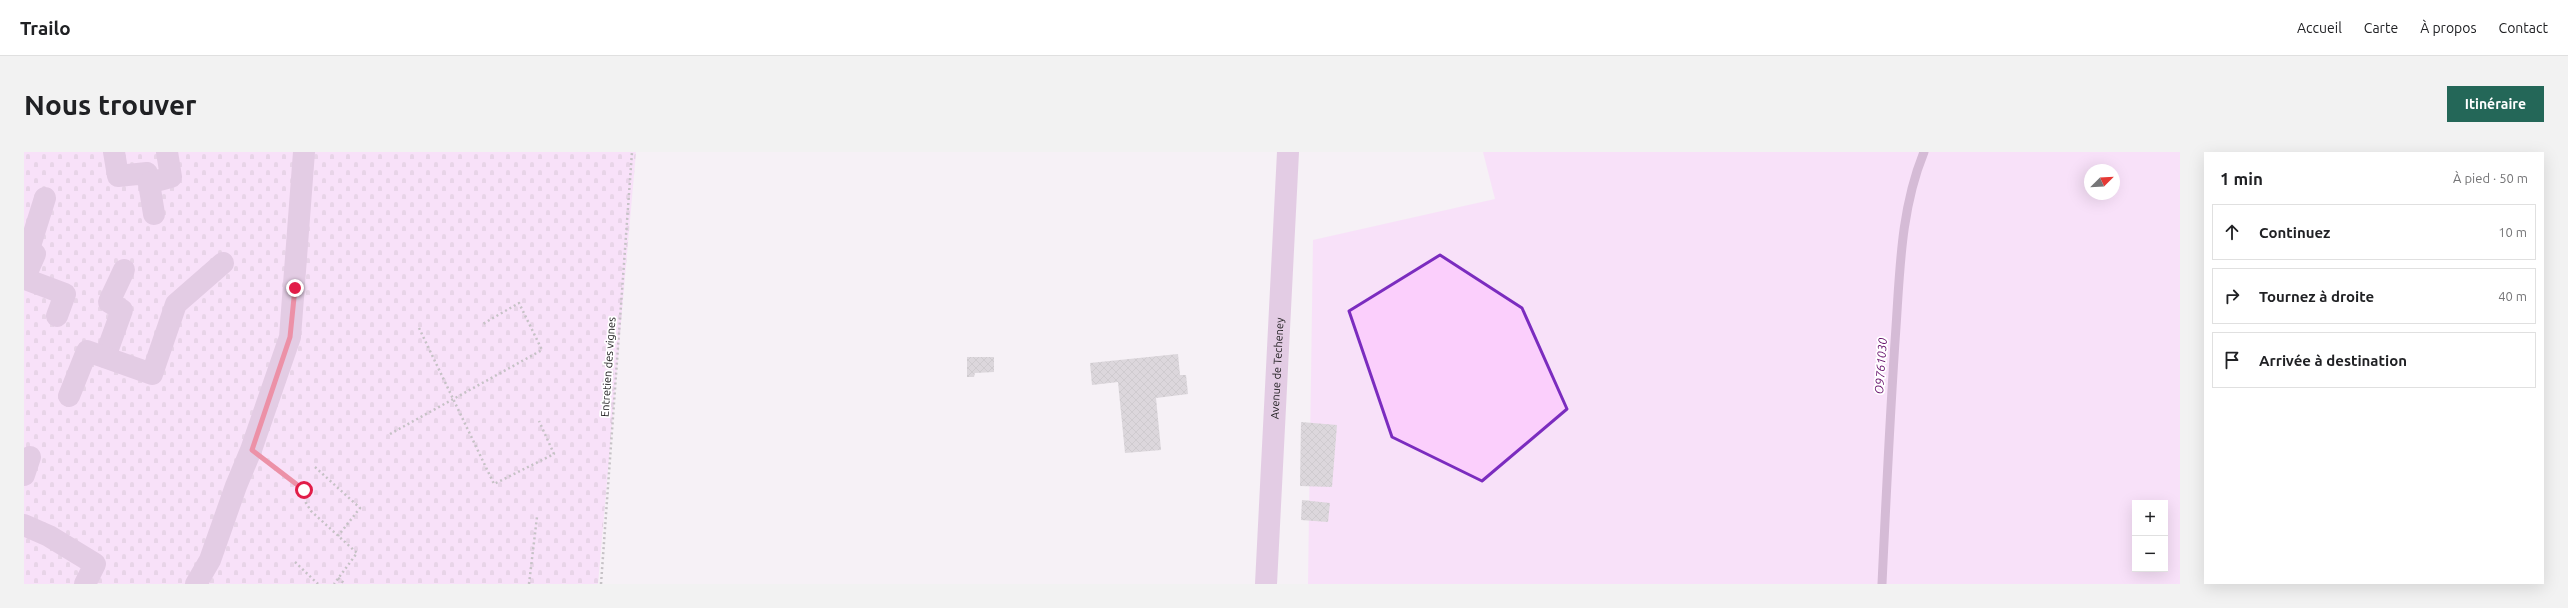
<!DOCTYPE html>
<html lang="fr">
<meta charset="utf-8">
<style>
:root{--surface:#fff;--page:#f2f2f2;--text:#202124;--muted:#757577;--line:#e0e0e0;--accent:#246758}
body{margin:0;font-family:Ubuntu,sans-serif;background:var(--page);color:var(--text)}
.controls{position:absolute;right:12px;bottom:12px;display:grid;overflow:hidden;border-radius:0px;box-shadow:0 4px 16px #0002}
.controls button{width:36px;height:36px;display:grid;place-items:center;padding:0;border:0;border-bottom:1px solid var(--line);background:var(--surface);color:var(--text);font:20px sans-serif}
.compass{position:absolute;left:2060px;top:12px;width:36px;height:36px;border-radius:50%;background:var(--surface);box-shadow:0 4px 16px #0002;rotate:66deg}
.stop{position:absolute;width:12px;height:12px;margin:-9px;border:3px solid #e11d48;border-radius:50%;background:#fff}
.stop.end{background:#e11d48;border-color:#fff;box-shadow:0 1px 4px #0008}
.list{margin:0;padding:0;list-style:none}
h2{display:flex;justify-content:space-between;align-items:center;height:52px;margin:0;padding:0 16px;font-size:17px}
h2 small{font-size:13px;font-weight:400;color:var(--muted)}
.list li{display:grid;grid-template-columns:26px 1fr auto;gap:12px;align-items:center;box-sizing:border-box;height:56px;margin:0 8px 8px;padding:0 8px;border:1px solid var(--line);border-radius:0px}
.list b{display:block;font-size:15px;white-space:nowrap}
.list em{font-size:13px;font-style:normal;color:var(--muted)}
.icon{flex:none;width:22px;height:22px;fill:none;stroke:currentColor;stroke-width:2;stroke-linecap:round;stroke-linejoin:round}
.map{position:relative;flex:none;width:2156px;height:432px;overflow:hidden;border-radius:0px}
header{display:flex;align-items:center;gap:24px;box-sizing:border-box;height:56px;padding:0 20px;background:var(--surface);border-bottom:1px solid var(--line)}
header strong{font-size:19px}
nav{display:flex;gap:22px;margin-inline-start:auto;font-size:14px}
.intro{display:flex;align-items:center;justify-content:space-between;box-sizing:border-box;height:96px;padding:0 24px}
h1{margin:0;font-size:28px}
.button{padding:10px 18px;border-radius:0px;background:var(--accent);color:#fff;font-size:14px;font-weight:700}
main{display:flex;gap:24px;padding:0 24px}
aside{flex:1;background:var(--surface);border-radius:0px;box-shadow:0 4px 16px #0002}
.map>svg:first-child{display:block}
.grass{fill:#fbcffc;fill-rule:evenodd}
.cemetery{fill:url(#cemetery-stones)}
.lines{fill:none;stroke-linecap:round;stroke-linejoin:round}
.stream{stroke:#ad7baf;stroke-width:9}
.building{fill:url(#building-cross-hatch)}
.path{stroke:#8c898c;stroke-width:2.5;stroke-dasharray:2 3;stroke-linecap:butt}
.minor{stroke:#cd9fcf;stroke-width:22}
.route{stroke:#e11d48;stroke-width:5}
.marked{fill:none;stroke:#7b2cbf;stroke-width:3;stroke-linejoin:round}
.labels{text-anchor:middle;stroke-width:3.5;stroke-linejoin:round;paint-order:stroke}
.street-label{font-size:11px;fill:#1c1b1c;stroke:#fff}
.water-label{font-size:12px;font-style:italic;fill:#67116c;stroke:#fff}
</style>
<header>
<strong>Trailo</strong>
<nav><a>Accueil</a><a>Carte</a><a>À propos</a><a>Contact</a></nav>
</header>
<div class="intro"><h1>Nous trouver</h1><a class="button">Itinéraire</a></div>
<main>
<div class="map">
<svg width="2156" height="432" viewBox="0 0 2156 432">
<defs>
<pattern id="cemetery-stones" width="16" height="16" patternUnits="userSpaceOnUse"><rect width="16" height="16" fill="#fbcffc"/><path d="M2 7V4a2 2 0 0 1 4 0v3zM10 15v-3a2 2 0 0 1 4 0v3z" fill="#d7b1d7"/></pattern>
<pattern id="building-cross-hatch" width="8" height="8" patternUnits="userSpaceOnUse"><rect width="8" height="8" fill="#bcb8bc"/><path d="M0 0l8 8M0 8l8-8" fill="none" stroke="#a19ea1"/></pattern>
</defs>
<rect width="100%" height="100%" fill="#f5f1f5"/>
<path class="grass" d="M1459,0H2156V432H1284L1289,88L1471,47ZM2066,18H2090V42H2066ZM2111,351H2141V417H2111Z"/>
<path class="cemetery" d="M0,0H612L574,432H0Z"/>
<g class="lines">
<path class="stream" d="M1858,432C1862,346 1866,261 1872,175C1876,116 1877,56 1900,0"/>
</g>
<g class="building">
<path d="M1154,202L1156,223H1162L1164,242L1132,246L1137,298L1101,301L1094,230L1068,233L1066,211Z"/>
<path d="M943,205H970V220L951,221L950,225H943Z"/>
<path d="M1277,270L1313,273L1308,335L1276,334Z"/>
<path d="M1278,348L1306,351L1304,370L1277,368Z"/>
</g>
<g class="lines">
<g class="path">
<path d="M395,176L470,332L530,302L515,269"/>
<path d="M366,282L518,198L495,151L457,173"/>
<path d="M250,315L280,338L282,351L287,359L333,401L310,432"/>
<path d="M291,315L336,356L314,384"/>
<path d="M271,410L294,432"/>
<path d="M314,426L321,432"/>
<path d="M505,432L513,365"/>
<path d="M577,432L608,0"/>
</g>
<g class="minor">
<path d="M90,0L94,24L123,21L125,31"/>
<path d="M130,62L125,31L147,25L143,0"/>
<path d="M0,127L11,102L5,97L21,46"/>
<path d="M1,127L41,142L33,164"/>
<path d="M81,205L98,158L85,150L100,118"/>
<path d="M45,244L63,199L128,222L152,152L199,111"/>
<path d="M0,323L6,305"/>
<path d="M0,373L25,384L71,412L61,432"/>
<path d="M172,432L186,408L212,334L227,298L266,185L280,0"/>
<path id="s1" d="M1242,432L1264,0"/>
</g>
</g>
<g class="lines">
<path class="route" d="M271,136L266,185L228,298L280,338"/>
</g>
<path d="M0 0H2156V432H0ZM1416,103L1498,156L1543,257L1458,329L1368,285L1325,159Z" fill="#f5f1f5" fill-opacity=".55" fill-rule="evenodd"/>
<path class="marked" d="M1416,103L1498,156L1543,257L1458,329L1368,285L1325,159Z"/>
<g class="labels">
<g class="street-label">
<text transform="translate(584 215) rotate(-86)" y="4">Entretien des vignes</text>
<text dy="4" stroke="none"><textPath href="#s1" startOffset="216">Avenue de Techeney</textPath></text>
</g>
<g class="water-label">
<text transform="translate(1857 214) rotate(-86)" y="4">O9761030</text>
</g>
</g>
</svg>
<div class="controls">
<button>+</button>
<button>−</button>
</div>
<svg class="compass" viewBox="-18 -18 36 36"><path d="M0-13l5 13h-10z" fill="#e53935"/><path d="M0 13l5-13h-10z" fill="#757577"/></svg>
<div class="stop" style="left:280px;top:338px"></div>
<div class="stop end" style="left:271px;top:136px"></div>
</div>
<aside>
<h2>1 min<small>À pied · 50 m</small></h2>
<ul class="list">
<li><svg class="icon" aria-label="ahead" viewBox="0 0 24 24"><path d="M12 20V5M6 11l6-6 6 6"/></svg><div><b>Continuez</b></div><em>10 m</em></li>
<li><svg class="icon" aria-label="right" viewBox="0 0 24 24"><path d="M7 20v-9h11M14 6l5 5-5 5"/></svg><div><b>Tournez à droite</b></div><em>40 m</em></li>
<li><svg class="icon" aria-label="arrive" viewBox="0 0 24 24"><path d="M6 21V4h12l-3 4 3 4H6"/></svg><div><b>Arrivée à destination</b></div></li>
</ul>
</aside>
</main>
